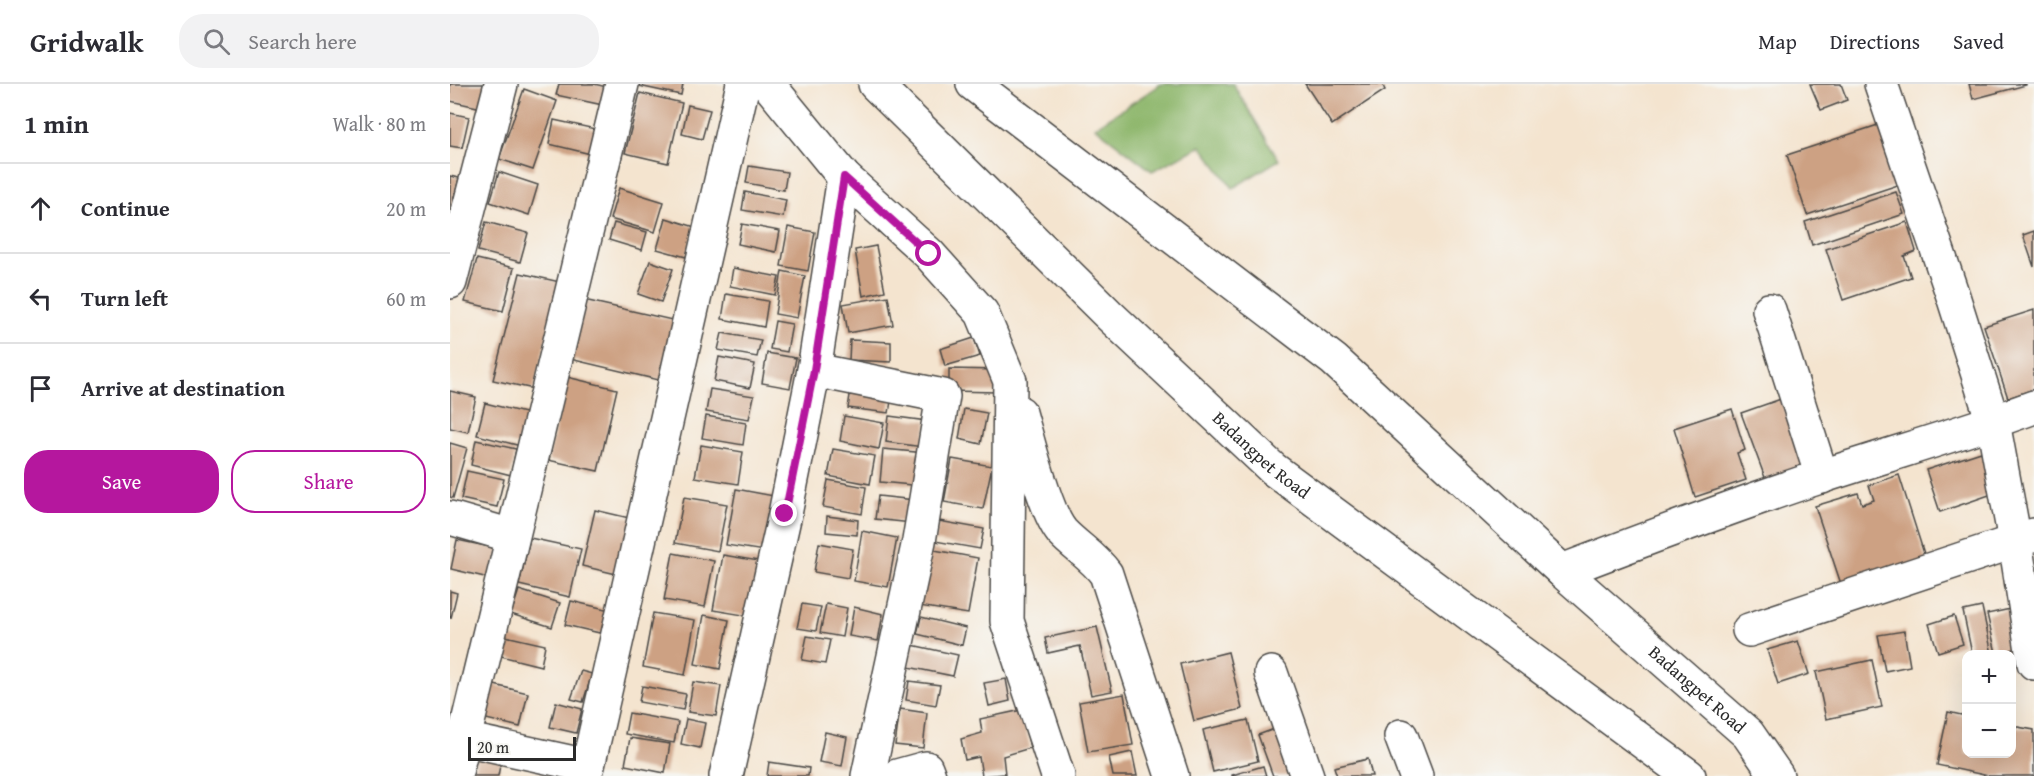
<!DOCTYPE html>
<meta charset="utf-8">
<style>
:root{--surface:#fff;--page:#f2f2f3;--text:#2b2b33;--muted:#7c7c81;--line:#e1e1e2;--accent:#b5179e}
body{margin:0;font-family:"Gentium Book Plus",serif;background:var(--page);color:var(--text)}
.controls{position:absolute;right:18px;bottom:18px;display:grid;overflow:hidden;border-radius:12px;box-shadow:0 6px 24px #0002}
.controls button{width:54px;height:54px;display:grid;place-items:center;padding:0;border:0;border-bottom:2px solid var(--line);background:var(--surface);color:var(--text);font:30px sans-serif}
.scale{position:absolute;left:18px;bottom:15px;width:108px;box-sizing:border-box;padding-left:6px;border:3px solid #2b2b2b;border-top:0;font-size:16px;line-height:21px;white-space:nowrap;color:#2b2b2b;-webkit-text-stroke:4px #f6f6f2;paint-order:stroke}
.stop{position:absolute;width:18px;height:18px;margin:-14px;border:4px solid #b5179e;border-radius:50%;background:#fff}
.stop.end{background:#b5179e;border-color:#fff;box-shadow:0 2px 6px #0008}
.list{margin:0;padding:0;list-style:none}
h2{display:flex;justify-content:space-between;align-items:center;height:78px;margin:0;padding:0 24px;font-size:26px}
h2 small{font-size:20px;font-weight:400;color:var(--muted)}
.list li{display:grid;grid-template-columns:39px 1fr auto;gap:18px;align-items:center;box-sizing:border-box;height:90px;padding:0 24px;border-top:2px solid var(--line)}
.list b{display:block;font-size:22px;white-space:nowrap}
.list em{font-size:20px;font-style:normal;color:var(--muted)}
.actions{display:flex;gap:12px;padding:18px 24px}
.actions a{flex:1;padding:14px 0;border:2px solid var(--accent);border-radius:24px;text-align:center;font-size:21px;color:var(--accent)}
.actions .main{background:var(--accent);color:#fff}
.icon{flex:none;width:33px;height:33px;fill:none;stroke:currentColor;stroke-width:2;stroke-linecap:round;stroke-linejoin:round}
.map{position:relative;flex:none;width:1584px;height:692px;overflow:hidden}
header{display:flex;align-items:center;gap:36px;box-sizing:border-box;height:84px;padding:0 30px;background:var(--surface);border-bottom:2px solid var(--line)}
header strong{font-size:28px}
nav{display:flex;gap:33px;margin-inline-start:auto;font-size:21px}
.search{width:420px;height:54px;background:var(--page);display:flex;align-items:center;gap:15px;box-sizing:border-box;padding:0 21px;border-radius:24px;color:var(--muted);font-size:22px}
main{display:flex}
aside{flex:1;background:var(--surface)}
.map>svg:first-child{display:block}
.forest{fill:#90b86e;stroke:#5e724c;stroke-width:1.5}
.building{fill:#cda183}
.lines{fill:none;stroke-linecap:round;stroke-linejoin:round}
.street-casing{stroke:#494744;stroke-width:36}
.secondary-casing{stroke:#494744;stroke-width:36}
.street{stroke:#fff;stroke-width:33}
.secondary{stroke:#fff;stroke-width:33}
.route{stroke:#b5179e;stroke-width:8}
.labels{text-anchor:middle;stroke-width:6;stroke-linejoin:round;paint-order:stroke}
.street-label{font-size:18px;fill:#2b2b2b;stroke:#f6f6f2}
</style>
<header>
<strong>Gridwalk</strong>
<div class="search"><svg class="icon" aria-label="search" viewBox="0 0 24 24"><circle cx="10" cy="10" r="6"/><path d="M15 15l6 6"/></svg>Search here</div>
<nav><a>Map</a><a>Directions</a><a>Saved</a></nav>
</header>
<main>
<aside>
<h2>1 min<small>Walk · 80 m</small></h2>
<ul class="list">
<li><svg class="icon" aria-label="ahead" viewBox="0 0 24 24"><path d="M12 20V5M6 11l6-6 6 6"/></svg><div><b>Continue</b></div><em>20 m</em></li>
<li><svg class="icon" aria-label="left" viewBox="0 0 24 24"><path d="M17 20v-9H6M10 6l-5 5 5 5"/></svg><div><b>Turn left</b></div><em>60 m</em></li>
<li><svg class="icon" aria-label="arrive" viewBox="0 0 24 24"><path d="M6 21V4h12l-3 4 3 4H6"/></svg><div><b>Arrive at destination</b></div></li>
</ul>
<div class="actions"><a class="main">Save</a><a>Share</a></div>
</aside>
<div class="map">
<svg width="1584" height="692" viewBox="0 0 1584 692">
<rect width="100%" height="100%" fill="#f6f6f2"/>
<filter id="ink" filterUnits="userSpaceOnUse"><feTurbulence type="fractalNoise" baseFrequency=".0167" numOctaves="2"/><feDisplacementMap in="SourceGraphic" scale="12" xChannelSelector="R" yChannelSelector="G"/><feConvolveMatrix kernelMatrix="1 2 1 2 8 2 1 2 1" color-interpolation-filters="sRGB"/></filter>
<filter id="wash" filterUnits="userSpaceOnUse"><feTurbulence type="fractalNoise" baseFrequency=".008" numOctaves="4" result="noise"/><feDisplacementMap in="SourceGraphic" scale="24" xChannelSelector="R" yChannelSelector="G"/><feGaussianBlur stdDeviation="1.35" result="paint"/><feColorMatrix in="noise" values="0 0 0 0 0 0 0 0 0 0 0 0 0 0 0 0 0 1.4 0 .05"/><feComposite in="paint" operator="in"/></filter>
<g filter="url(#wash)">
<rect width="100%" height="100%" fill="#f4e4cf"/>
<path class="forest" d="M711,0H783L829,76L783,104L751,62L702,87L645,43Z"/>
<g id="blocks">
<g class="building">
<path d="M0,0H38L32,24L0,17Z"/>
<path d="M109,0H144L157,3L153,21L106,11Z"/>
<path d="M190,0H233L231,11L189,2Z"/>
<path d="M855,0H932L935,6L882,41Z"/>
<path d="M1360,0H1391L1397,16L1371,26Z"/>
<path d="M1519,0H1576V1L1523,15Z"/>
<path d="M74,5L107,17L83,86L49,75Z"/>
<path d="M190,9L232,19L218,79L175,69Z"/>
<path d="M238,21L260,26L252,55L232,50Z"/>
<path d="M0,29L19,33L12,64L0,62Z"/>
<path d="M104,36L150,46L145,71L99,60Z"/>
<path d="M1437,38L1457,98L1357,131L1337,71Z"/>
<path d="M299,82L337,88L334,106L296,99Z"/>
<path d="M49,88L88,101L79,131L40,118Z"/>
<path d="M0,92L9,94L1,128H0Z"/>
<path d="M169,104L214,118L205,148L160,135Z"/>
<path d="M295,108L336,116L333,133L292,126Z"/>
<path d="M1446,108L1454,130L1362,161L1355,138Z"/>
<path d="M216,134L245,143L236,173L207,165Z"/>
<path d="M36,138L78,149L70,178L28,167Z"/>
<path d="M1457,138L1466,167L1454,172L1461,193L1393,216L1376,165Z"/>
<path d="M164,139L197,148L192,166L159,156Z"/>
<path d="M292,140L330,147L326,168L288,160Z"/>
<path d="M338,143L365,148L358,187L331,182Z"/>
<path d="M1584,147V183L1573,151Z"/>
<path d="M426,162L435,207L413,212L405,166Z"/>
<path d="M27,175L64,184L53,227L15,218Z"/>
<path d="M200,177L223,185L211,218L188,210Z"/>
<path d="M283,184L329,193L325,211L280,202Z"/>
<path d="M332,187L355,192L347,234L325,230Z"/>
<path d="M70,189L110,198L84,305L43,296Z"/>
<path d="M276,210L318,217L314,243L272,235Z"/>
<path d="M438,212L443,241L398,249L393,220Z"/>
<path d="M134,216L231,238L217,298L120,275Z"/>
<path d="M1584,226V305L1558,314L1534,242Z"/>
<path d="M325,237L342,240L337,268L320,265Z"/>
<path d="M272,249L311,256L307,273L268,266Z"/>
<path d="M524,254L530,272L495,282L490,265Z"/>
<path d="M400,256L441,258V278L399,276Z"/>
<path d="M317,269L346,274L340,304L312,299Z"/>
<path d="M269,273L305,280L300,304L264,297Z"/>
<path d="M499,285L548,286L547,308L499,307Z"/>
<path d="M117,293L167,305L148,387L98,376Z"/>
<path d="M260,305L304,312L299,335L256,328Z"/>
<path d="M401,305L442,311L439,329L398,324Z"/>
<path d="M0,307L26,313L18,348L0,344Z"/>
<path d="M1331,315L1356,384L1317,399L1291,329Z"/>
<path d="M35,319L79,330L71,362L27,351Z"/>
<path d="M514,325L537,329L531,360L509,355Z"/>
<path d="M1282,325L1295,366L1287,369L1296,396L1245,413L1224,344Z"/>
<path d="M256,332L296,339L293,361L252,354Z"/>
<path d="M394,332L434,339L429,365L390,357Z"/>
<path d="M439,332L477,337L473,363L436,358Z"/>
<path d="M26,356L66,365L61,391L21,381Z"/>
<path d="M0,359L17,364L3,414L0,413Z"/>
<path d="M251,361L293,368L288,400L245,393Z"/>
<path d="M383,365L425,372L420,400L378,392Z"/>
<path d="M433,365L476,369L472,402L430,398Z"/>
<path d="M1531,368L1545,409L1490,428L1476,386Z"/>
<path d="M502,375L542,382L533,425L494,418Z"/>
<path d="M17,387L54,395L47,423L11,415Z"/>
<path d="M1449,391L1477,479L1393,506L1365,422L1408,409L1412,420L1424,416L1419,401Z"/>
<path d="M378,396L416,403L412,430L373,423Z"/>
<path d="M286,405L324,412L314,467L276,461Z"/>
<path d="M428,412L465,416L462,439L425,435Z"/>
<path d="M234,413L277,420L268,467L225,459Z"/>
<path d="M145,426L188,436L175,492L132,482Z"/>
<path d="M377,432L408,436L407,451L376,448Z"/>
<path d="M489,437L534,445L530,465L485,457Z"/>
<path d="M412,447L447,454L438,503L404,497Z"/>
<path d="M80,454L131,465L120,513L69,501Z"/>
<path d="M7,456L50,465L43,495L1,485Z"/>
<path d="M369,459L403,465L398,494L364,488Z"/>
<path d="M479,465L528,474L518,530L469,522Z"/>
<path d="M223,469L264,477L255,523L214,516Z"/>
<path d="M273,471L315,478L305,533L263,526Z"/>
<path d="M69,506L110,519L102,543L61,530Z"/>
<path d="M0,507L7,509L1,534H0Z"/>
<path d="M121,517L160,526L154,550L115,541Z"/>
<path d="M352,520L371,523L366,547L347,544Z"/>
<path d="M376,520L397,524L392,553L370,549Z"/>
<path d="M404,523L433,530L428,557L399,552Z"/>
<path d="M1532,523L1542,570H1522L1513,527Z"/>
<path d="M1570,523L1579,562L1546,569L1537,530Z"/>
<path d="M203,529L245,536L235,591L193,583Z"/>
<path d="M254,531L279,536L270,585L245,580Z"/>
<path d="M1504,532L1513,560L1488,568L1479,540Z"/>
<path d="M471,533L516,544L512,561L467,550Z"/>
<path d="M647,543L662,607L641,611L630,562L598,569L595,554Z"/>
<path d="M1454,547L1460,582L1435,587L1428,551Z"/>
<path d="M51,551L95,561L91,582L47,571Z"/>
<path d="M357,552L380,556L375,580L352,576Z"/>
<path d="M1348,557L1359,590L1328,600L1317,566Z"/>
<path d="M462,561L508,571L503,592L458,583Z"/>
<path d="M778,568L792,625L744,637L730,580Z"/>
<path d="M1422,576L1432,623L1376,635L1366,588Z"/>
<path d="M131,587L142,590L133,618L121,615Z"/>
<path d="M556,595L560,617L539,622L534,599Z"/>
<path d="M459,597L490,601L486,621L456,616Z"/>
<path d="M243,598L271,602L266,632L238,628Z"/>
<path d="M40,600L78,609L70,643L32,634Z"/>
<path d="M192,602L236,610L233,626L189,618Z"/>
<path d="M674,610L683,661L638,668L629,618Z"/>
<path d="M106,618L132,625L126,649L100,643Z"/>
<path d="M450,625L477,629L473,664L445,661Z"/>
<path d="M572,626L580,664L553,672L555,690L532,692L529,673L515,676L511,655L532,649L530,635Z"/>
<path d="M1498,628L1516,632V670H1562V642L1584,646V692H1539L1487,681Z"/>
<path d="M179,629L228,638L224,659L175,650Z"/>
<path d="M236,635L255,639L250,664L231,660Z"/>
<path d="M798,636L808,677L763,688L753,646Z"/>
<path d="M827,644L845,692H823L808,651Z"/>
<path d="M375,648L397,653L392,682L369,678Z"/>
<path d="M180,654L220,660L215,689L175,681Z"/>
<path d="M28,666L52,671L48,692H23Z"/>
<path d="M682,668L687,692H663L659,673Z"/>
<path d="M918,675L922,692H887L884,683Z"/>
<path d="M319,678L359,684L358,692H317Z"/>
<path d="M813,682L816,692H782V691Z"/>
</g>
</g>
</g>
<g filter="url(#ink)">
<use href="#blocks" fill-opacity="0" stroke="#494744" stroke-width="1.5"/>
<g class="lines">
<defs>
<g id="street">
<path d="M318,0L394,93L479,170L532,229L560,297L557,537L608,692"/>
<path d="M1431,0L1503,212L1543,338L1565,457L1584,579"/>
<path d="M0,198L51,0"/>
<path d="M1319,226L1372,393"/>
<path d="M364,286L493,312L469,457L418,692"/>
<path d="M570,329C578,357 595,428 612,448C626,463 644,473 656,490L722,692"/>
<path d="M0,434L62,452"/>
<path d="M1112,487C1198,454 1285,421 1373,392C1443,369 1514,349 1584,323"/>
<path d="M1299,546L1584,451"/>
<path d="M821,589L857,692"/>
<path d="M951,652L966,692"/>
<path d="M14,655L138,682L293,0"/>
<path d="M5,692L172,0"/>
<path d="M276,692L335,430L364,286L394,93"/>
<path d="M447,692L476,684L479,692"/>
</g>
<g id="secondary">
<path id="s1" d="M425,0L658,230L823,385L1239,692"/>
<path id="s2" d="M523,0L884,276L1112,487L1298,650L1327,692"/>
</g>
</defs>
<use href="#street" class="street-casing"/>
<use href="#secondary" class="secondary-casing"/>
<use href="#street" class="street"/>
<use href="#secondary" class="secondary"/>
</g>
</g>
<g class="lines" filter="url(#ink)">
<path class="route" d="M335,430L364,286L394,93L479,170"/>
</g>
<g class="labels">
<g class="street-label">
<text dy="6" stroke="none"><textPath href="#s1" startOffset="536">Badangpet Road</textPath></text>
<text dy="6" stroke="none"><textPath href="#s2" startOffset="945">Badangpet Road</textPath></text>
</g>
</g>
</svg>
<div class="controls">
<button>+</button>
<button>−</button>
</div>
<div class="scale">20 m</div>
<div class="stop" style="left:479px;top:170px"></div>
<div class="stop end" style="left:335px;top:430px"></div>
</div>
</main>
